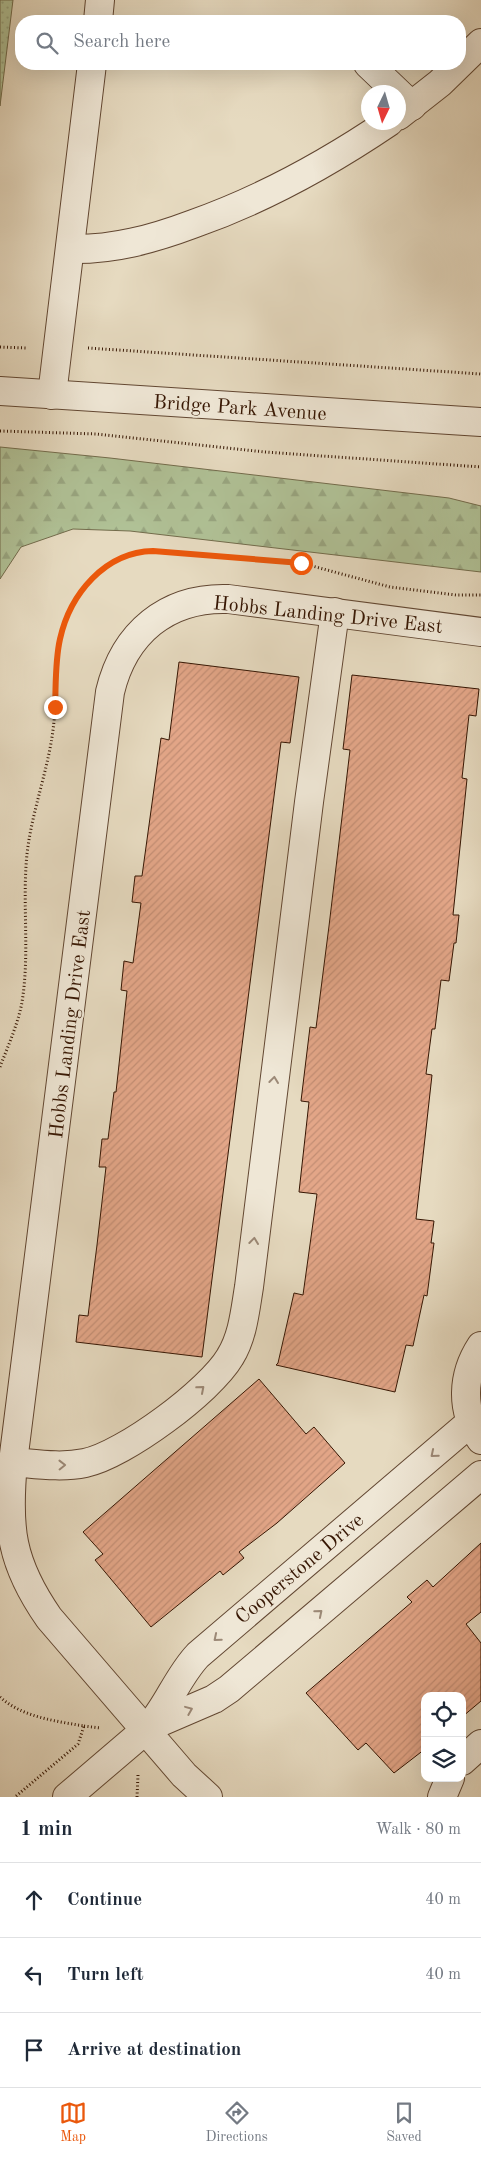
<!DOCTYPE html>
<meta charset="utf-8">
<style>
:root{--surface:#fff;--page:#f6f6f7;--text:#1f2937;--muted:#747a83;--line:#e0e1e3;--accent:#ea580c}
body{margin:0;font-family:"Old Standard TT",serif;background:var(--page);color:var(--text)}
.controls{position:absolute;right:15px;bottom:15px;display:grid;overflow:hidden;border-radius:10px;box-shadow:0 5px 20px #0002}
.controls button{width:45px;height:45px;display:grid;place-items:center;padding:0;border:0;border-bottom:1px solid var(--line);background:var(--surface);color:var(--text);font:25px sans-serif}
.compass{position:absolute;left:361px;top:85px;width:45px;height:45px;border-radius:50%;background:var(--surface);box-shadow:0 5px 20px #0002;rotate:185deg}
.stop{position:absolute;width:15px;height:15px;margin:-11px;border:4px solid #ea580c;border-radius:50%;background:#fff}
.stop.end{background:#ea580c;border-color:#fff;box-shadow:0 1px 5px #0008}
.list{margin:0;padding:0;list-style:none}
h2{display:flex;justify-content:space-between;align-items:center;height:65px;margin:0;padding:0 20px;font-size:21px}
h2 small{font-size:16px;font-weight:400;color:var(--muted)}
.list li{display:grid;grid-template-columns:32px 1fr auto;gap:15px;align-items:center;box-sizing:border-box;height:75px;padding:0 20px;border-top:1px solid var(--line)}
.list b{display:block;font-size:19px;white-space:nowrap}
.list em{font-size:16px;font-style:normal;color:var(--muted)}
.icon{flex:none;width:28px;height:28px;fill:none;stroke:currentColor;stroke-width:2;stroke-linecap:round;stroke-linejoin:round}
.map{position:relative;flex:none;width:481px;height:1797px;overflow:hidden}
.search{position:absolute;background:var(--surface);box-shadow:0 5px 20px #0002;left:15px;right:15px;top:15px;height:55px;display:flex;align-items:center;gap:12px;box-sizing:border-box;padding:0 18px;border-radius:20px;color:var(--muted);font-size:19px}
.sheet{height:290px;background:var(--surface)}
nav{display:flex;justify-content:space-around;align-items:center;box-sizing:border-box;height:70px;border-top:1px solid var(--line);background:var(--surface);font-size:14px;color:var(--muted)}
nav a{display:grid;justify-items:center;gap:2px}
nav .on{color:var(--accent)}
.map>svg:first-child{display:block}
.grass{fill:url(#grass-dots);stroke:#736c4c}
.forest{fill:url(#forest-firs);stroke:#736c4c}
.building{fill:url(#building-hatch);stroke:#361603}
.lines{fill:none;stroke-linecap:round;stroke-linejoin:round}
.minor-casing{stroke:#624732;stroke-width:30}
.path{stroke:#361603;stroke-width:3;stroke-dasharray:1 2.5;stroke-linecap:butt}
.minor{stroke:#efe7d6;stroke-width:28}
.oneway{stroke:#9c8977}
.route{stroke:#ea580c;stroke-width:6}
.labels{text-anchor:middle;stroke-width:4;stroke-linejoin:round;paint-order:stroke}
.street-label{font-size:20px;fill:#361603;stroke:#efe7d6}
</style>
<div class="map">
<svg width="481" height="1797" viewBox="0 0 481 1797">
<defs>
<pattern id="grass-dots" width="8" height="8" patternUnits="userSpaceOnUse" patternTransform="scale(1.25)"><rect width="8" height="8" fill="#b0c196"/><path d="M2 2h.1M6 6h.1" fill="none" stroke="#98a580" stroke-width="1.8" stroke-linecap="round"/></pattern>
<pattern id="forest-firs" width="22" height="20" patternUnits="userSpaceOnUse" patternTransform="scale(1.25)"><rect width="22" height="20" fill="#b0c196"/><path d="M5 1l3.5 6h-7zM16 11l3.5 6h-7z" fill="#98a580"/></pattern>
<pattern id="building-hatch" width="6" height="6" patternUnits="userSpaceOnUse" patternTransform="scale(1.25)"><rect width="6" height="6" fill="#e3a688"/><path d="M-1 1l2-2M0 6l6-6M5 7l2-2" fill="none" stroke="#c38e74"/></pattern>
</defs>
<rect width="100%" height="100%" fill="#e6dac0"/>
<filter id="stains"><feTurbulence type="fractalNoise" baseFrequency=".004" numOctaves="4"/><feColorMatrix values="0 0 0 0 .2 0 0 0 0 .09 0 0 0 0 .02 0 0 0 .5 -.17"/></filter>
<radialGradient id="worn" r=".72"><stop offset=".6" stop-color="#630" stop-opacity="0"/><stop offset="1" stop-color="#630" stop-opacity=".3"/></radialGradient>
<path class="grass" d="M0,0H13L0,106Z"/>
<path class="forest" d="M0,447L110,458L449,498L481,506V572L130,531L73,529L21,547L0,579Z"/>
<g class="building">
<path d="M179,662L299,677L290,743L281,742L202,1357L76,1342L79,1315L88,1316L97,1245L106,1167H99L102,1139H108L114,1092H116L127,991L121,990L124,961L133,963L141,903L132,902L135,876H142L161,738L169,740Z"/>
<path d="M352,675L479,689L476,716L469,715L462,778L467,779L453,915H459L456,943H454L449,981L441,980L435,1029H432L426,1074L432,1075L416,1219L434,1221L431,1243H434L427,1296L424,1295L413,1346L406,1345L395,1392L276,1365L278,1363L294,1293L303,1295L317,1194L299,1192L309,1102L301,1101L310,1027L316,1028L329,926L350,750L343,749Z"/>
<path d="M259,1379L306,1434L314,1427L345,1463L277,1523L239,1552L244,1558L223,1575L220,1571L151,1627L95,1560L103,1554L83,1532Z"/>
<path d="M481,1543V1612L466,1624L481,1643V1701L462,1717V1696H425V1749L394,1773L366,1743L358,1750L306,1693L412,1602L407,1597L427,1580L433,1587Z"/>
</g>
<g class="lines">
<defs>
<g id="minor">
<path d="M98,21L100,0"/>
<path d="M368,64L412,106"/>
<path d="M398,116L440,83L481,43"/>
<path d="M70,249C113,250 153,239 193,224C264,199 327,164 389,122"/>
<path d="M0,391L481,422"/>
<path d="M52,395L92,64"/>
<path d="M481,1346C462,1375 460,1410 481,1440"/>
<path d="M13,1462C37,1464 61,1468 85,1463C124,1455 210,1391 230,1357C243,1336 245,1311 249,1287L309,802L335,612"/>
<path d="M147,1729C167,1708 177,1677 198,1655L471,1422"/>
<path d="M462,1761L481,1744"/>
<path d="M67,1797L149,1727L214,1699L229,1689L481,1475"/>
<path d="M208,1797L184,1775L49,1618C10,1562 7,1527 13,1462L110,692C124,633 167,597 228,599L481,632"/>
<path d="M442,1797L450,1778"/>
</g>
</defs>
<use href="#minor" class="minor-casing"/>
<g class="path">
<path d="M0,347L27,348"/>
<path d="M88,348L481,374"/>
<path d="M0,431L96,434L265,452L481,467"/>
<path d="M0,1067C8,1046 18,1024 22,1002C30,953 22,903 27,854C32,809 50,766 54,721C58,683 53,644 71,609C87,577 116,552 153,551L301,563L390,587L456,595H481"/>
<path d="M0,1697C22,1717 55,1721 84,1726L78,1744L15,1797"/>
<path d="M84,1726L100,1728"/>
<path d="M137,1797L138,1775"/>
</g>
<use href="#minor" class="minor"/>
</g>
<defs><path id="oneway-chevron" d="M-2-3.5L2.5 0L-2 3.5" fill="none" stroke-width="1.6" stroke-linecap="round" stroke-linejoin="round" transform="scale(1.25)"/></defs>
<g class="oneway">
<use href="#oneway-chevron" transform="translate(274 1080) rotate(-83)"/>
<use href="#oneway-chevron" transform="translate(254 1241) rotate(-83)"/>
<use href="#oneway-chevron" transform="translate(201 1389) rotate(-41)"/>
<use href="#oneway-chevron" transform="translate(434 1454) rotate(140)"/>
<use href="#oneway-chevron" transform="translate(62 1465) rotate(-1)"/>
<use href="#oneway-chevron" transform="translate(319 1613) rotate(-40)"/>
<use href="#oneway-chevron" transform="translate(217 1638) rotate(140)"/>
<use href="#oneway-chevron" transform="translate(189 1710) rotate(-22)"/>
</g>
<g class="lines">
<path class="route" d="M55,707C56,684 55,661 60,639C70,594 105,552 153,551L301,563"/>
</g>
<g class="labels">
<g class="street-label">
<text transform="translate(240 407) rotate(4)" y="7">Bridge Park Avenue</text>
<text transform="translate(328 614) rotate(6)" y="7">Hobbs Landing Drive East</text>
<text transform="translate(69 1024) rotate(-83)" y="7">Hobbs Landing Drive East</text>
<text transform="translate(299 1568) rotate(-40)" y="7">Cooperstone Drive</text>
</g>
</g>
<rect width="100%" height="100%" filter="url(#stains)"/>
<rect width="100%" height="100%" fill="url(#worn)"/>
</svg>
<div class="controls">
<button><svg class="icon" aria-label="locate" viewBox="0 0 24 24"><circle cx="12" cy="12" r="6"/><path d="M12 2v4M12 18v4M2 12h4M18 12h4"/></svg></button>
<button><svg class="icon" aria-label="layers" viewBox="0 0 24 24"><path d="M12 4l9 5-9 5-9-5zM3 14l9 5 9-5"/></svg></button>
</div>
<svg class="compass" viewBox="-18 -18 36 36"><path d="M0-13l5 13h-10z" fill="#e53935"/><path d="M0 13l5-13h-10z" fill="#747a83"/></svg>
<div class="stop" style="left:301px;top:563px"></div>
<div class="stop end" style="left:55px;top:707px"></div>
<div class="search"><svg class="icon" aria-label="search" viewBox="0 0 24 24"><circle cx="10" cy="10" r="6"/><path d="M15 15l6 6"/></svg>Search here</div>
</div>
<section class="sheet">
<h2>1 min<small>Walk · 80 m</small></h2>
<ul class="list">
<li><svg class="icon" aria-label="ahead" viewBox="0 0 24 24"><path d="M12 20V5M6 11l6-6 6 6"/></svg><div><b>Continue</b></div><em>40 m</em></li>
<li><svg class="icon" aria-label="left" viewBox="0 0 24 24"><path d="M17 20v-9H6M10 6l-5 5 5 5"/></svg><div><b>Turn left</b></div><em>40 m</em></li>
<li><svg class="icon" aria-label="arrive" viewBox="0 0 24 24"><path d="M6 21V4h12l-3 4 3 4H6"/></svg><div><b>Arrive at destination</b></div></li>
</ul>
</section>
<nav>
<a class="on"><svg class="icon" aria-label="map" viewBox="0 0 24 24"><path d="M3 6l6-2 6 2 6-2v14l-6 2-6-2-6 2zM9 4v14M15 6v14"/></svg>Map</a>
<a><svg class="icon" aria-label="directions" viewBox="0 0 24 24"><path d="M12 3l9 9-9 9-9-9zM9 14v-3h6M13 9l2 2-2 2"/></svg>Directions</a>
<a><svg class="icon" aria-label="saved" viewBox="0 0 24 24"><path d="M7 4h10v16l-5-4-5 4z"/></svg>Saved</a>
</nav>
